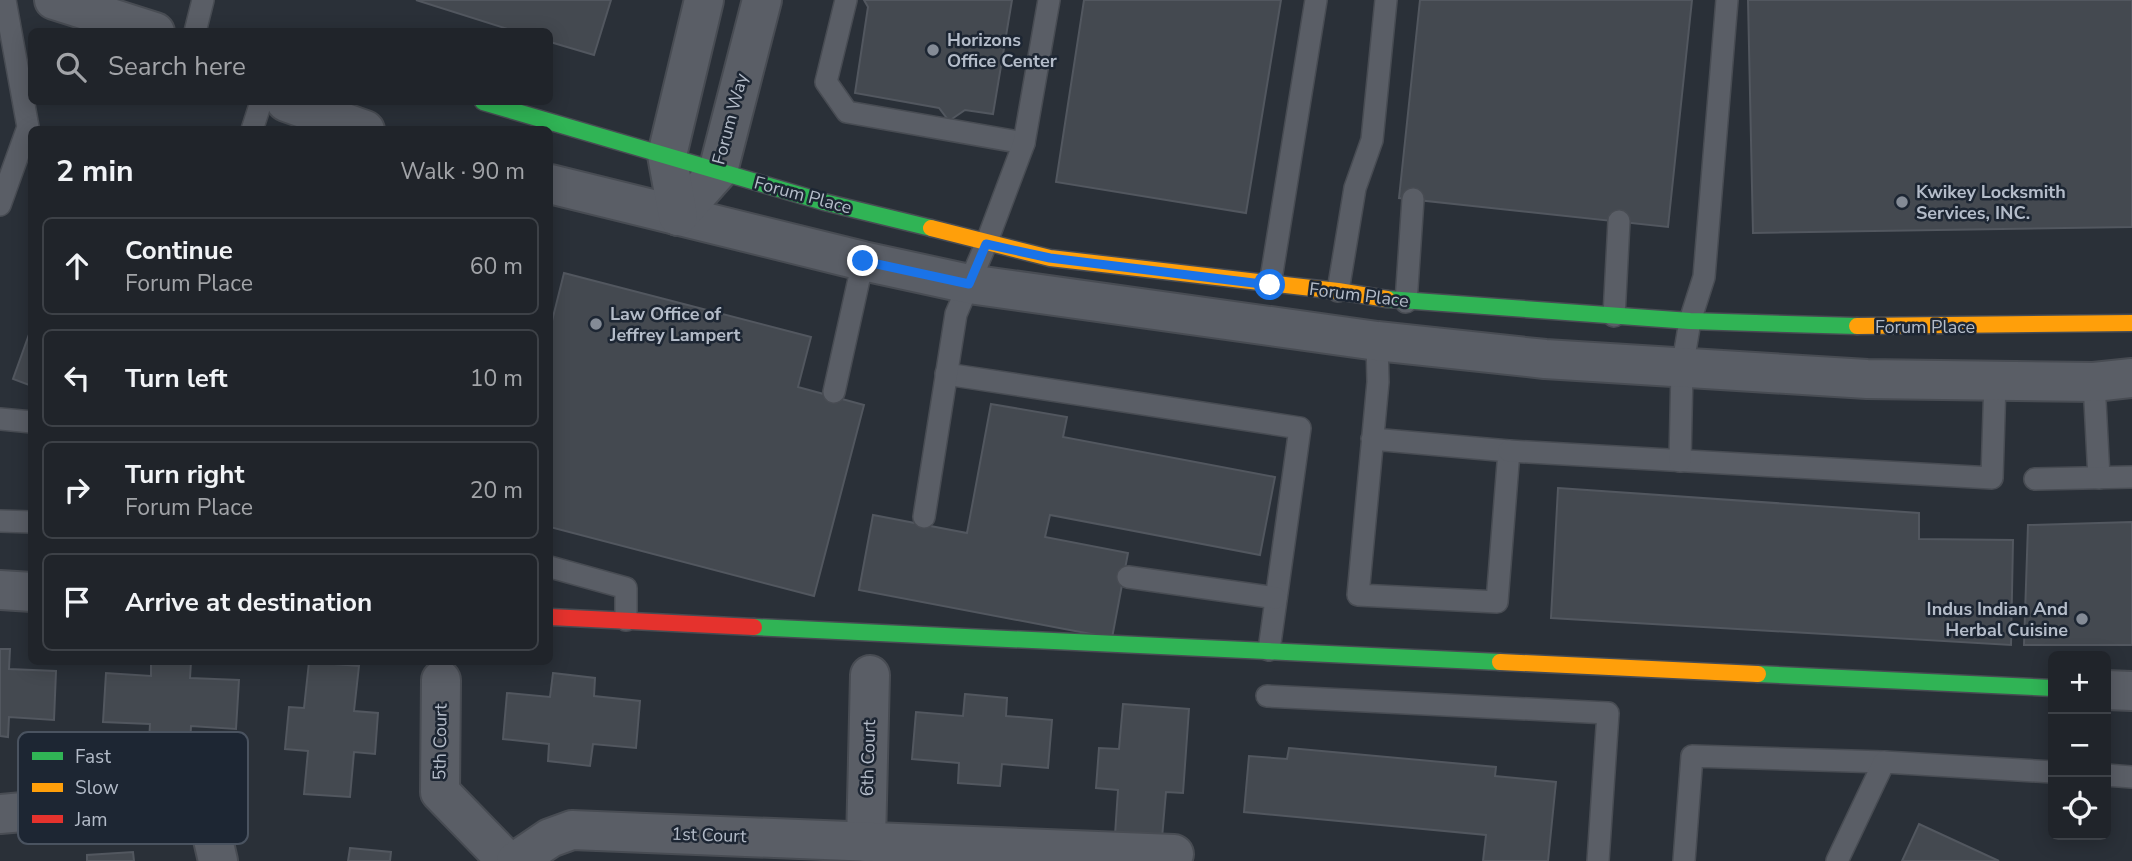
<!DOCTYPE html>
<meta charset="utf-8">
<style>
:root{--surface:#20242a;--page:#2d3036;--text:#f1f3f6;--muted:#a2a4a8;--line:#3d4147}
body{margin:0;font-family:"Nunito Sans",sans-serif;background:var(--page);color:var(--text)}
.controls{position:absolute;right:21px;bottom:21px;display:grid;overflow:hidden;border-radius:10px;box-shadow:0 4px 18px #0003}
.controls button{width:63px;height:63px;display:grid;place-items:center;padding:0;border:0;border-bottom:2px solid var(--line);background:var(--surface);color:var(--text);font:35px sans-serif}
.stop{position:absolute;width:21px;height:21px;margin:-16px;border:5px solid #1a73e8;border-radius:50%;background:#fff}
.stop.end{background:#1a73e8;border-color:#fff;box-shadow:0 2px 7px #0008}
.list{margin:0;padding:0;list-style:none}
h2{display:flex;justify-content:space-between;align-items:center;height:91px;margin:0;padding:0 28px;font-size:30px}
h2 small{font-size:23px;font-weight:400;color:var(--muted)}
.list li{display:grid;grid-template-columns:46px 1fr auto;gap:21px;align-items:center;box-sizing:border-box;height:98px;margin:0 14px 14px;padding:0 14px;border:2px solid var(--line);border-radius:10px}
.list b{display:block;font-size:26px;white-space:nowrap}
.list p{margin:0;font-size:23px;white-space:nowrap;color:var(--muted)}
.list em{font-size:23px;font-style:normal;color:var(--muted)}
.icon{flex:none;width:38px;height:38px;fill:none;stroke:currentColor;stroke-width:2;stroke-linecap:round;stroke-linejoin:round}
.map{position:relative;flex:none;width:2132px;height:861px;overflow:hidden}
.search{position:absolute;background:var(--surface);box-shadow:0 4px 18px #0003;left:28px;top:28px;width:525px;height:77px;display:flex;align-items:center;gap:18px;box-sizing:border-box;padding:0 24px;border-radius:10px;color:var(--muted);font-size:26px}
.panel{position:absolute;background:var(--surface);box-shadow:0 4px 18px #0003;left:28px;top:126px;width:525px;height:539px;border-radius:10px}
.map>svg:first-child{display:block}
.building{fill:#444950;stroke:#52575f;stroke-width:2}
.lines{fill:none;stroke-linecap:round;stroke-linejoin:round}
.lane-casing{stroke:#484c53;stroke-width:24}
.street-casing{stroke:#484c53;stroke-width:42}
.fast-casing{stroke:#484c53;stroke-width:19}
.slow-casing{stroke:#484c53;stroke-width:19}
.jam-casing{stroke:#484c53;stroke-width:19}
.lane{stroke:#5a5e66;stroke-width:21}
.street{stroke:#5a5e66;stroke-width:38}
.fast{stroke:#30b455;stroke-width:16}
.slow{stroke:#ff9f0a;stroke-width:16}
.jam{stroke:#e5322d;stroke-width:16}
.route{stroke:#1a73e8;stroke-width:9}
.poi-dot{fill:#848b96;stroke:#1d2633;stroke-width:2.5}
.labels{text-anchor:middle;stroke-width:5;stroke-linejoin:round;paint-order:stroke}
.poi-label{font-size:18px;font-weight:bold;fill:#b4bcc9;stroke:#1d2633;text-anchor:start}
.street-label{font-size:18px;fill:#b4bcc9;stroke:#1d2633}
.key{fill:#1d2633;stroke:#4a5360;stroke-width:2}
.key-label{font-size:19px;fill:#b4bcc9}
</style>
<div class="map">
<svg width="2132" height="861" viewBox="0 0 2132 861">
<rect width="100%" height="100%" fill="#2a3038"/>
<g class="building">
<path d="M416,0H611L594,55L550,42V32H517Z"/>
<path d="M864,0H1012L993,114L965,110L949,121L939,108L855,93L868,7Z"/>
<path d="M1084,0H1281L1246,213L1056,182Z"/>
<path d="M1420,0H1692L1668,227L1399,198Z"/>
<path d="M1748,0H2132V227L1753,233Z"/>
<path d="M564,273L811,337L798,387L864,405L814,596L550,527V329Z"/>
<path d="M32,326V386L13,379Z"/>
<path d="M991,404L1067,417L1063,437L1275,477L1260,555L1050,515L1045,537L1128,553L1112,638L859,590L873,515L967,533Z"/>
<path d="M1558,488L1919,513V539L2013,540L2011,645L1551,618Z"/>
<path d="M2132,522V645H2024L2028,525Z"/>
<path d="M0,649H10L9,669L56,671L54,720L9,717L8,737L0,736Z"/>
<path d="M151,662H191L190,678L239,680L236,729L191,726L190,745L149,743L150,724L103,722L106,673L151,676Z"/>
<path d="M309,662L359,666L354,711L378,713L375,754L354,752L350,797L304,794L308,751L285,749L289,707L304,708Z"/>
<path d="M553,673L595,678L594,696L640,701L636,748L593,744L590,766L548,761L549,744L503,739L507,693L550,697Z"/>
<path d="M965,694L1007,698L1006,716L1052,720L1048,768L1002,764L1000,786L958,783L959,763L912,759L916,712L963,716Z"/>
<path d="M1123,704L1189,709L1183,793L1166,792L1162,838L1115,835L1118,790L1096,788L1099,748L1119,749Z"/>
<path d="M1289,748L1496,767L1495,776L1556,782L1548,861H1483L1486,835L1244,812L1249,756L1287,759Z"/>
<path d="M1919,824L1999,861H1902Z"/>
<path d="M350,848L391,852L390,861H348Z"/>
<path d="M133,852L134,861H87V855Z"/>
</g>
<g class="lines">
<defs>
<g id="lane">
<path d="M846,0L826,82L847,112L1024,143"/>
<path d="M195,32L203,0"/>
<path d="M252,130L261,102"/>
<path d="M0,205L28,127L5,0"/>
<path d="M1270,285L1316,0"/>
<path d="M1338,291L1355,188L1372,140L1386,0"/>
<path d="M1406,302L1413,199"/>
<path d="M1614,316L1619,221"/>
<path d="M946,374L1300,428L1269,650"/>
<path d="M2094,382L2099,478"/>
<path d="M834,392L863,261"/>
<path d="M0,419L32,422"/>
<path d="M1372,439L1509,451L1497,602L1358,595L1378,382L1377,341"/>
<path d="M1509,451L1992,478L1995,381"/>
<path d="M1680,461L1682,369L1690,321L1704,277L1727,0"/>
<path d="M2035,479L2132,477"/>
<path d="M924,517L956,314L986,244L1024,143L1049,0"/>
<path d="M0,521L32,522"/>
<path d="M550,567L626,588V620"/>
<path d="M1128,577L1276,598"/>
<path d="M1267,696L1608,713L1598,861"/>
<path d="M2106,775L2132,777"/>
<path d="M1684,861L1692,756L1884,762"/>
<path d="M1837,861L1884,762L2053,772"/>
</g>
<g id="street">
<path d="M54,0L155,32"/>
<path d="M286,102L365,130"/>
<path d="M550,184L863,261L969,284L1377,341L1545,359L1867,379L2094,382L2132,378"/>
<path d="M678,216L718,171L762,0"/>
<path d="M678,216L667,155L704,0"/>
<path d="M0,590L32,592"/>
<path d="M441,680L440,792L507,861"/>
<path d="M2106,690L2132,691"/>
<path d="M197,770L218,861"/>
<path d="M0,814L34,811"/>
<path d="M866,842L870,675"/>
<path d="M516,861L550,838L572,830L1174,854"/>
</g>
<g id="fast">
<path d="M483,102L824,202L931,228"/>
<path d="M1387,299L1690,321L1857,326"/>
<path d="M754,627L1500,662"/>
<path d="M1758,674L2053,688"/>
</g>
<g id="slow">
<path d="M931,228L1050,258L1338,291L1387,299"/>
<path d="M1857,326L2132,323"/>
<path d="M1500,662L1758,674"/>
</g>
<path id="jam" d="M550,617L754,627"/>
</defs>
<use href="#lane" class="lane-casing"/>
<use href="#street" class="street-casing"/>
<use href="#fast" class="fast-casing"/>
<use href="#slow" class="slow-casing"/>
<use href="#jam" class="jam-casing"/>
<use href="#lane" class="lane"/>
<use href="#street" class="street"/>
<use href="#fast" class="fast"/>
<use href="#slow" class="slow"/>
<use href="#jam" class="jam"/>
</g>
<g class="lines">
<path class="route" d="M863,261L969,284L986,244L1050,258L1270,285"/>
</g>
<g class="poi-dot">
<circle cx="933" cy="50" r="7"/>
<circle cx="1902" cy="202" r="7"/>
<circle cx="596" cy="324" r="7"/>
<circle cx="2082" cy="619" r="7"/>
</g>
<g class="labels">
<g class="poi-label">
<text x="947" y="46">Horizons<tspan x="947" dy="21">Office Center</tspan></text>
<text x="1916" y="198">Kwikey Locksmith<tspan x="1916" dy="21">Services, INC.</tspan></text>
<text x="610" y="320">Law Office of<tspan x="610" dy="21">Jeffrey Lampert</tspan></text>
<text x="2068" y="615" text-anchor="end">Indus Indian And<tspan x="2068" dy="21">Herbal Cuisine</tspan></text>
</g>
<g class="street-label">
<text transform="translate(730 119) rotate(-75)" y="6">Forum Way</text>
<text transform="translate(803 195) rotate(15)" y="6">Forum Place</text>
<text transform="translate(1359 295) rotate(7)" y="6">Forum Place</text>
<text x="1925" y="333">Forum Place</text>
<text transform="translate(440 742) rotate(-89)" y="6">5th Court</text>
<text transform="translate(868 758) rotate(-88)" y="6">6th Court</text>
<text transform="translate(709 835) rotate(2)" y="6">1st Court</text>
</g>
</g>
<rect x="18" y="732" width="230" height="112" rx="10" class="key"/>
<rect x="32" y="752" width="31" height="8" fill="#30b455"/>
<rect x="32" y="783" width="31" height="9" fill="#ff9f0a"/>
<rect x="32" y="815" width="31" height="8" fill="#e5322d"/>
<g class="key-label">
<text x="75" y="763">Fast</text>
<text x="75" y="794">Slow</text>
<text x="75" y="826">Jam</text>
</g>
</svg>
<div class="controls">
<button>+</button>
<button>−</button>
<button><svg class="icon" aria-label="locate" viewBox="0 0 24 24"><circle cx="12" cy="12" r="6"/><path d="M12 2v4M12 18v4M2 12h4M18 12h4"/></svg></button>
</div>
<div class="stop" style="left:1270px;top:285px"></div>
<div class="stop end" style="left:863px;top:261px"></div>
<div class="search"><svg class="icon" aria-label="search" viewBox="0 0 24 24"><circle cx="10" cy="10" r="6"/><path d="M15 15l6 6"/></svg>Search here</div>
<section class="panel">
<h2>2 min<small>Walk · 90 m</small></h2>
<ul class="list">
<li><svg class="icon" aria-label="ahead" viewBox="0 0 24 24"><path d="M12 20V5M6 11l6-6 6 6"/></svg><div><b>Continue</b><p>Forum Place</p></div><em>60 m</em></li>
<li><svg class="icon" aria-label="left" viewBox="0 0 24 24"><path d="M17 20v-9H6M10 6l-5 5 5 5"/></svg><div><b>Turn left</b></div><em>10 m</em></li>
<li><svg class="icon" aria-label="right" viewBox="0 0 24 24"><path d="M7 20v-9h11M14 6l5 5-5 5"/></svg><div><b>Turn right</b><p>Forum Place</p></div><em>20 m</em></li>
<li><svg class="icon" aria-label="arrive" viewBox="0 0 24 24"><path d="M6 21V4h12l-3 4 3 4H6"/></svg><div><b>Arrive at destination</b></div></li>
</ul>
</section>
</div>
